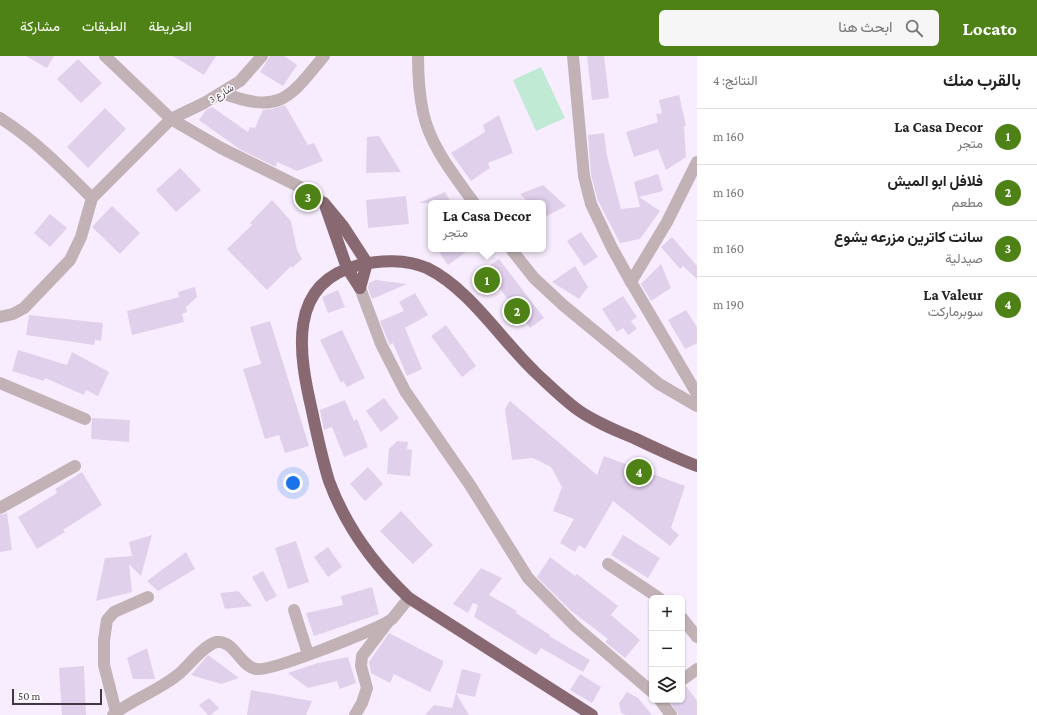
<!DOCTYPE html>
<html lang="ar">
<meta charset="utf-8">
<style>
:root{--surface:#fff;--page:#f6f6f6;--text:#222;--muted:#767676;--line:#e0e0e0;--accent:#4e8217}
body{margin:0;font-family:"Crimson Pro",Vazirmatn,serif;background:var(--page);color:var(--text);direction:rtl}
.controls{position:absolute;right:12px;bottom:12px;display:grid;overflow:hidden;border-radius:6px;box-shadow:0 1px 3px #0004}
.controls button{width:36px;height:36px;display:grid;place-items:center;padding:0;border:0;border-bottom:1px solid var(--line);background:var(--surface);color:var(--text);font:20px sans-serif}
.scale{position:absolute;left:12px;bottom:10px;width:90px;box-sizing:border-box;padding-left:4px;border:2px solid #403944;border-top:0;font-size:11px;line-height:14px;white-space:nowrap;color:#403944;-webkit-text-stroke:3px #fff;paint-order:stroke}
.you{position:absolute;left:293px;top:427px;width:14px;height:14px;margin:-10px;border:3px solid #fff;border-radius:50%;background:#1a73e8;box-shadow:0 0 0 6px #1a73e833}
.badge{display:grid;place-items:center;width:26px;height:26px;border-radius:50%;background:var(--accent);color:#fff;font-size:13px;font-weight:700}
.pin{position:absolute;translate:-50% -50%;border:2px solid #fff;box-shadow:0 1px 4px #0006}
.popup{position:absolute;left:428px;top:144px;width:118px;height:52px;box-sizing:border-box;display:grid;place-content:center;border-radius:6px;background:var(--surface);filter:drop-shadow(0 1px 3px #0005);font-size:13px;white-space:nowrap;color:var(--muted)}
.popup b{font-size:15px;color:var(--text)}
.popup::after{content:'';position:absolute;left:50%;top:100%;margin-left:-8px;border:8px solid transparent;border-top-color:var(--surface)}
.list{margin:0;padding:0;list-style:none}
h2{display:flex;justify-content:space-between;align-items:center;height:52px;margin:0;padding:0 16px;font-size:17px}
h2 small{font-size:13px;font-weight:400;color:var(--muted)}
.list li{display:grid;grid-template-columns:26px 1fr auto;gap:12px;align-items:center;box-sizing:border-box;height:56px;padding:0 16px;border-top:1px solid var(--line)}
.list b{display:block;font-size:15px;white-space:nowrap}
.list p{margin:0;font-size:13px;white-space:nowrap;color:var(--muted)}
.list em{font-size:13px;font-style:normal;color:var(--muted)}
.icon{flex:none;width:22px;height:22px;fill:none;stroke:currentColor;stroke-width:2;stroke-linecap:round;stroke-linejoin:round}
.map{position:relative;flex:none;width:697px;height:659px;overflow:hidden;direction:ltr}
header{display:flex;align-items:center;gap:24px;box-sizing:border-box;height:56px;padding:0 20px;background:var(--accent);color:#fff}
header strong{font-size:19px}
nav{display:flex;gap:22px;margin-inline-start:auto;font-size:14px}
.search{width:280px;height:36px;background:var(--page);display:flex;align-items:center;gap:10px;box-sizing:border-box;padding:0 14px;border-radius:6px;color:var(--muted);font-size:15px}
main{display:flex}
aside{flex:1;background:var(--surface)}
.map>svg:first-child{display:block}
.green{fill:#c0ead4}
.building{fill:#e1d0ec}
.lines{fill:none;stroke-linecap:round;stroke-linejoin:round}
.minor{stroke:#c2b2b6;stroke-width:12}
.highway{stroke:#896971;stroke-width:12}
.labels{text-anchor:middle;stroke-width:3;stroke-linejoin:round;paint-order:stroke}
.street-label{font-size:10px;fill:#403944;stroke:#fff}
</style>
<header>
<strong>Locato</strong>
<div class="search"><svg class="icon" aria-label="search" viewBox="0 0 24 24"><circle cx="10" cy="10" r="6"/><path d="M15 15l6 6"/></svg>ابحث هنا</div>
<nav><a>الخريطة</a><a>الطبقات</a><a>مشاركة</a></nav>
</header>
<main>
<aside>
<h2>بالقرب منك<small>النتائج: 4</small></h2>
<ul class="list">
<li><span class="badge">1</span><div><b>La Casa Decor</b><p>متجر</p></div><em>160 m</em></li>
<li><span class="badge">2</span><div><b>فلافل ابو الميش</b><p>مطعم</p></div><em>160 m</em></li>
<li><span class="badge">3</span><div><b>سانت كاترين مزرعه يشوع</b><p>صيدلية</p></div><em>160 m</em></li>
<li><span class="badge">4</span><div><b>La Valeur</b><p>سوبرماركت</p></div><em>190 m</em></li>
</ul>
</aside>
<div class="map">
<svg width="697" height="659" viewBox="0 0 697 659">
<rect width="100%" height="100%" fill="#f8edfe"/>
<path class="green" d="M541,11L565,62L536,75L513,24Z"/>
<g class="building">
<path d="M26,0H54L47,12Z"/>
<path d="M173,0H216L204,19Z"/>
<path d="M270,0H284L297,9L283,30L260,16Z"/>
<path d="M587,0H604L609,42L592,44Z"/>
<path d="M78,3L102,27L81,47L57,23Z"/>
<path d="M679,39L686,70H684L686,101L666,114L658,93L634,101L626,76L658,66L656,58L662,57L659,44Z"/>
<path d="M285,49L308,89L314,87L323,105L297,115L277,106L276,111L241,94L199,64L206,54L212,51L248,76L250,71L255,72L263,54L272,53Z"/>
<path d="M105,52L126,73L88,112L67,91Z"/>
<path d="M499,59L513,97L488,107L490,112L471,125L451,97L485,76L483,69Z"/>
<path d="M604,77L607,100L621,153L640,151L634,126L658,118L663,135L639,141L660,155L640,183L620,187L598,145L591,119L588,79Z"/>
<path d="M379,80L401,116L366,117L367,81Z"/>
<path d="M180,112L201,134L176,156L156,134Z"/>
<path d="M543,129L566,150L543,162V147H529L520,138Z"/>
<path d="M445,136L451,147H419Z"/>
<path d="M406,140L409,168L368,172L366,144Z"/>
<path d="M272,144L291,165L297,194L302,203L292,212L291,210L267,234L227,193L252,169L250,167Z"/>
<path d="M112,150L140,177L120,198L92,171Z"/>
<path d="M50,158L67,172L50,191L34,177Z"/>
<path d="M581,176L598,201L584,210L567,185Z"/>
<path d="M672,181L697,210V223L683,210L680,213L661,191Z"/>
<path d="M437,193H470L448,209Z"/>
<path d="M499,203L544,262L530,272L496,228L492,231L488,224L484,227L478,218Z"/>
<path d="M661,208L671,232L651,245L641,228Z"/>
<path d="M575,210L588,231L579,243L552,226Z"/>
<path d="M376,224L407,228L372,243L368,232L369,227Z"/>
<path d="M195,231L197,241L186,251L187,256L182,258L184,266L132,279L127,255L179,241L178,236Z"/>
<path d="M338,234L345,251L328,257L322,241Z"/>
<path d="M415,237L428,259L405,272L422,313L407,320L393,287L390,289L388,285L380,265L404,255L399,246Z"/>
<path d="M623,240L637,261L631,265L637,273L628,279L623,272L617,276L602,253Z"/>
<path d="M686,254L697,271V287L685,293L668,264Z"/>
<path d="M29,259L103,267L101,285L95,284L94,289L26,279Z"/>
<path d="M270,265L309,390L285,397L279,379L265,383L243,313L261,308L250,271Z"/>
<path d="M446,269L476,310L462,321L431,280Z"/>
<path d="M342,274L365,322L347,331L343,325L341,327L320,284Z"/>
<path d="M18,294L67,309L72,296L109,316L98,340L86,334L84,339L45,322L44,325L12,315Z"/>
<path d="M384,342L399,362L381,376L366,355Z"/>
<path d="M345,344L354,365L357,363L368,391L344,401L332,371L324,374L320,354Z"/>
<path d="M510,345L597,419L604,400L685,430L671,472L679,479L670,490L613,445L585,493L579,489L575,496L560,487L574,463L553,455L562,431L551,411L533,402L512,404L505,353Z"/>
<path d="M92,362L130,364L129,386L91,383Z"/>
<path d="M397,385L408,386L407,393L412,394L410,420L387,418L389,393Z"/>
<path d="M368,411L383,428L365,445L350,428Z"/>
<path d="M82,416L102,449L63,474L65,476L37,493L18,461L57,437L55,433Z"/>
<path d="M401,455L433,489L413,508L380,475Z"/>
<path d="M7,457L12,494L0,496V459Z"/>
<path d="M152,479L141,520L129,508L132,536L96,545L105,502L132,500L129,486Z"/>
<path d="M623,479L660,502L648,522L611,499Z"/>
<path d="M296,485L309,526L288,533L275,492Z"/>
<path d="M328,491L342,511L328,521L314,501Z"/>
<path d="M186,496L195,513L158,535L147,525Z"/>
<path d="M550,501L575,520L577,518L618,550L611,559L640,584L625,602L605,586L608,583L570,554L537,521Z"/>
<path d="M481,512L502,522L489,539L517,555L516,557L550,579L549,580L590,604L583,616L541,592L536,599L474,561L478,549L473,547L468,557L453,548Z"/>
<path d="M263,515L277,540L266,546L252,521Z"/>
<path d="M372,531L379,558L314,580L306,557L343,549L341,540Z"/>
<path d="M238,535L252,550L225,553L220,537Z"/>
<path d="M389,577L443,605V608L430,636L394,618L390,627L371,617L369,606Z"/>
<path d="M147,592L155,623H133L127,602Z"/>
<path d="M208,599L239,622L221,628L191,619Z"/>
<path d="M348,601L356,627L340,633L337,625L308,632L288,617L318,607Z"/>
<path d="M84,610L86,659H62L59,612Z"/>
<path d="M462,613L481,618L475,641L456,637L469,659H425L434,649L452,652Z"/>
<path d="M580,618L601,631L592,647L570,634Z"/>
<path d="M686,630L697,645V659H678L669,644H682V631Z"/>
<path d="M251,634L256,635L312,645L306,659H247Z"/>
<path d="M627,636L638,642L652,659H626L621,657L619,647Z"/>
<path d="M209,642L219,652L211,659H208L199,649Z"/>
</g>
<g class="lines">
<g class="minor">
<path d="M105,0L171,63L221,92L304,133L324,147"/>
<path d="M418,0C418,19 419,37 423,56C430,90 454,119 474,147"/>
<path d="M573,0L584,120L591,148L612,192L631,226L697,338"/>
<path d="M222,37C280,58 288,44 324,0"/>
<path d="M0,62C35,84 63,113 92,142"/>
<path d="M511,193L534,222L563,249L659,328L697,350"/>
<path d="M631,226L667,166L697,106"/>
<path d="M360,232L381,288L405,335L470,429L528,522L575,570L652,636"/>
<path d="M0,261L13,258L24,252L70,204L81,181L92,142L171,63L204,47L240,25L262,0"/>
<path d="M0,327L85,363"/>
<path d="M0,452L75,410"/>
<path d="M608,508L659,542"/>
<path d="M294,554L308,598"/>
<path d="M682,562L697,581"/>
<path d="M682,624L697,613"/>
<path d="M660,644L671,659"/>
<path d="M116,656L104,609V584L107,564L114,556L148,541"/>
<path d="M113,659C132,643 159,635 180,617C189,609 205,588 217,586C234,584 240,610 256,613C272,616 365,577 384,568L392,563L409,542"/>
<path d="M355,659L362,647L367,632L361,610L362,600L388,566"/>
</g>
<g class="highway">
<path d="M324,147L343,170L367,207L360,232"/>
<path d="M326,152L347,212L360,232"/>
<path d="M592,659L409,542C374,509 346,471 329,425C322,402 317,379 312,355C299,299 286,227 359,209C380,204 406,203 427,212C470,233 501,284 536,317C549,329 563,343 578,354C595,366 615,374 634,382C655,392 676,402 697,410"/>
</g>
</g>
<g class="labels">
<g class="street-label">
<text transform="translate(221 37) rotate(-31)" y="4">شارع 3</text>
</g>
</g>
</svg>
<div class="controls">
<button>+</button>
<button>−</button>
<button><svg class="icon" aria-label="layers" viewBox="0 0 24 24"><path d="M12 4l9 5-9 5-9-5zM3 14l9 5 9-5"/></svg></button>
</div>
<div class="scale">50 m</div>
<div class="you"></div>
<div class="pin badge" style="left:487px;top:224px">1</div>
<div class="popup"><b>La Casa Decor</b>متجر</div>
<div class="pin badge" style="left:517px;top:255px">2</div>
<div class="pin badge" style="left:308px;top:141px">3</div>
<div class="pin badge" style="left:639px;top:416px">4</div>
</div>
</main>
